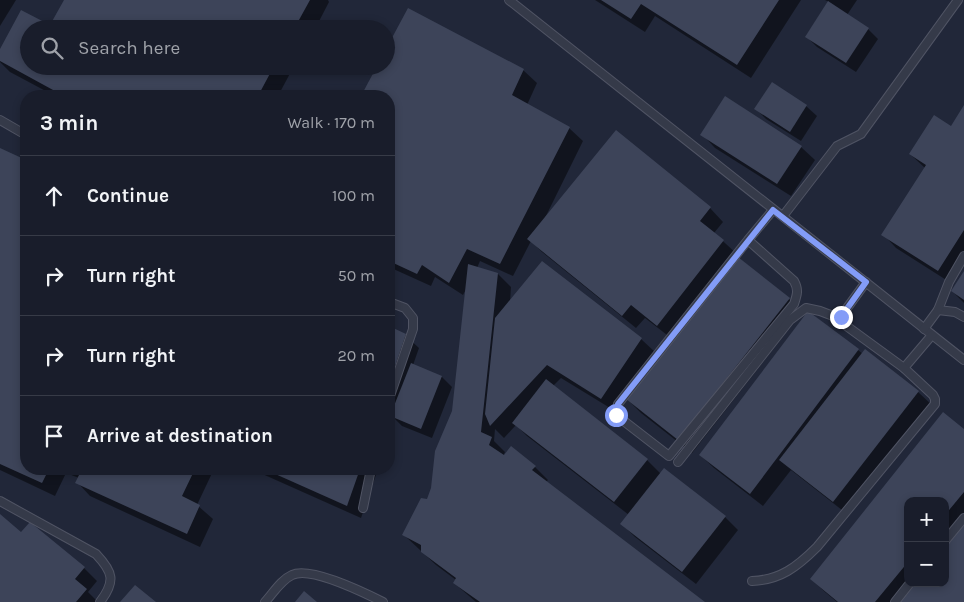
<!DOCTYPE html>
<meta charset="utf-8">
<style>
:root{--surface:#191d2b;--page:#222633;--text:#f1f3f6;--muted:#9fa2a9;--line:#373b47}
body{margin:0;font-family:Karla,sans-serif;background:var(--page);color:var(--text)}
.controls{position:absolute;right:15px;bottom:15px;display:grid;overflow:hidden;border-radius:10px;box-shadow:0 2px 8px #0003}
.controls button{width:45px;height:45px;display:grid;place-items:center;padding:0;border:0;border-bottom:1px solid var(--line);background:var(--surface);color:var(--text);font:25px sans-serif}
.stop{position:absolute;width:15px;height:15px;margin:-11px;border:4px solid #839cf7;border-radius:50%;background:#fff}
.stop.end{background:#839cf7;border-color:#fff;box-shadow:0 1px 5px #0008}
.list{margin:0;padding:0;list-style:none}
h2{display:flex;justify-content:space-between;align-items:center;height:65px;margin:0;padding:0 20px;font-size:21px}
h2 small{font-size:16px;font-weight:400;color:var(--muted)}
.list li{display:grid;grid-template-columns:32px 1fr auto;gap:15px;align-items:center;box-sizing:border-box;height:80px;padding:0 20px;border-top:1px solid var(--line)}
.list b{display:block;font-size:19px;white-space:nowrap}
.list em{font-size:16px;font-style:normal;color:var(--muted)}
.icon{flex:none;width:28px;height:28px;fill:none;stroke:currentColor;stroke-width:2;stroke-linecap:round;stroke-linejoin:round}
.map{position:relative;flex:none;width:964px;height:602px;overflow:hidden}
.search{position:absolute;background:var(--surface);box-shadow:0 2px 8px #0003;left:20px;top:20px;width:375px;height:55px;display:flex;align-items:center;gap:12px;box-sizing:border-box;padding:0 18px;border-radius:28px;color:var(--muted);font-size:19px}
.panel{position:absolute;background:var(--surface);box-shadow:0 2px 8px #0003;left:20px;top:90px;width:375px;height:385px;border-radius:20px}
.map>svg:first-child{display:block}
.shadow{fill:#0007;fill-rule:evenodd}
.building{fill:#3d4459}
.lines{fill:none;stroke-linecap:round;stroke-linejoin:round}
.lane-casing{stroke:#505464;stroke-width:10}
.lane{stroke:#353a49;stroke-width:8}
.route{stroke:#839cf7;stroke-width:6}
</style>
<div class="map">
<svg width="964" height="602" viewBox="0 0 964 602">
<rect width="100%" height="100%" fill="#212739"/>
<g class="shadow">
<path d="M0,0H16L0,26Z"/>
<path d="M65,0H328L329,2L315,29H29V66H294L278,96H55L10,72L0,62V52L22,12L50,27Z"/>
<path d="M595,0H801L751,78L655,16L645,32Z"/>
<path d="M825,0H857L847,15L868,29L878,39L856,72L817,47L806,36L829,2Z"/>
<path d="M378,66L523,70L537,83L527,105L569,128L583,141L544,220L616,132L710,208L723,222L714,233L737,254L671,338L645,318L636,328L542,252L531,241L513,276L480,261L477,268L498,274L511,287L510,303L641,339L655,352L615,411L561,378L553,386L647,460L661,474L725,517L738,530L696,584L635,537L622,524L629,515L527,436L516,425L504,438L495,429L494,441L505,452L502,458L535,467L548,480L546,482L703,602H476L454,583L456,580L436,565L404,535L428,500L433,488L453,411L466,289L463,295L435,277L431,286L389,267V96H362Z"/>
<path d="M806,106L817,116L801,141L766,119L756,109Z"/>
<path d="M964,108V264L951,283L896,248L883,234L925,168L910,154L951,127Z"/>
<path d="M702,134L801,147L815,160L791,196L715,148Z"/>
<path d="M0,149L26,161V469H214L197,505L213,519L200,547L90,496L77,482L79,478L66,473L55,496L0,470Z"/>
<path d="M964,273V303L952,291Z"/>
<path d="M789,299L802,312L692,453L641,413L627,399Z"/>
<path d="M809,312L863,354L918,392L932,405L847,514L791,470L763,506L714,468L700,455Z"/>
<path d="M389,327L405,335L419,348L413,365L442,377L452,387L432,438L402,426L395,419L389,436Z"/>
<path d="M964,431V602H837L825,592L811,579ZM908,501H945V583H908Z"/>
<path d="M215,469H224L223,472Z"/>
<path d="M251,469H378L361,518Z"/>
<path d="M0,516L22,534L84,568L97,581L88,592L98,602H0Z"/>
</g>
<g class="building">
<path d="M64,0H310L294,29H29V66H274L258,96H64L0,61V49L21,10L50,25Z"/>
<path d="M601,0H779L737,65L641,4L631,19Z"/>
<path d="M828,1L869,28L846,63L805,37Z"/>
<path d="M408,8L524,69L512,95L570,127L500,264L467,249L449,283L422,265L417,274L389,261V96H361L377,66H386V49Z"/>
<path d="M772,82L807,105L790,132L754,109Z"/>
<path d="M725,96L802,146L777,184L700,135Z"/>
<path d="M964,105V230L938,271L881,235L926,165L909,154L934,115L951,126Z"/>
<path d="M616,130L711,207L700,221L724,240L657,326L631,305L622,316L527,239Z"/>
<path d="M0,148L26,160V469H49L42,483L0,464Z"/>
<path d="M738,257L790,298L678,440L626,399Z"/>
<path d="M542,261L642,338L601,399L547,365L490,426L485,414L495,318Z"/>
<path d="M468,264L498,273L481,432L492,437L489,445L504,455L511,446L536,466L532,470L705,602H480L453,583L456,578L421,552V545L402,535L421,498L427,499L431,488L435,451L452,411Z"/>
<path d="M964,271V300L951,291Z"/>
<path d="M808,311L859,349L750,494L699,455Z"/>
<path d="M389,326L406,334L389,384Z"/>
<path d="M865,349L919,391L833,502L779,460Z"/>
<path d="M411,363L442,376L421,429L390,416Z"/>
<path d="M546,379L648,459L614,502L512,423Z"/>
<path d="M943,412L964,429V492L945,515V501H908V562L875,602H838L810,579Z"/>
<path d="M664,468L726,516L682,572L620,524Z"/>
<path d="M71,469H195L182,496L200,505L187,534L75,483L80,473Z"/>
<path d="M264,469H360L347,506Z"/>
<path d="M0,514L21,532L30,522L85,567L75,579L87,589L76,602H0Z"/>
<path d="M964,521V602H899L914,583H945V544Z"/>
<path d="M135,585L156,602H120Z"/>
<path d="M304,591L317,602H295Z"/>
</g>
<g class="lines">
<defs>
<g id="lane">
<path d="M509,0L964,360"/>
<path d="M0,120L26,135"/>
<path d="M783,216L837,146L861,134L958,0"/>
<path d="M748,240L794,281C799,290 797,295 794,304L669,456L616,415L618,404L748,240L773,210"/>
<path d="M389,302L405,308L413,318V329L389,399"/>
<path d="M938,310L955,312L964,317"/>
<path d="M924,329L938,310L949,282L964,256"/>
<path d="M904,368L932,335"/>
<path d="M678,462L790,320L806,308L820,311L841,319"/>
<path d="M0,501L96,554C113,572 116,581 100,602"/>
<path d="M363,508L371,469"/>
<path d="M945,541L964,518"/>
<path d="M752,581C780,580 797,567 817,547L935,404V399L933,395L904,368L841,322L842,315L866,282"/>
<path d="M265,602C274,592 281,580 292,575C310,566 365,593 383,602"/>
<path d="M895,602L910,583"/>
</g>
</defs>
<use href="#lane" class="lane-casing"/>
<use href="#lane" class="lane"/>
</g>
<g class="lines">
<path class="route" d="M616,415L618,404L773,210L866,282L841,317"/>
</g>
</svg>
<div class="controls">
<button>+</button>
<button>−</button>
</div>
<div class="stop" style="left:616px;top:415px"></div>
<div class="stop end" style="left:841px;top:317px"></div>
<div class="search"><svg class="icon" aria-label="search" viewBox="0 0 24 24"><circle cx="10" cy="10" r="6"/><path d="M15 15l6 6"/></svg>Search here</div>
<section class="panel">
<h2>3 min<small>Walk · 170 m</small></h2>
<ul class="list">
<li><svg class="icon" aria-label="ahead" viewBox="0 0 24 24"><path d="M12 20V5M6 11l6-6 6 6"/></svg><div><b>Continue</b></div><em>100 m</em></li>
<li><svg class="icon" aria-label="right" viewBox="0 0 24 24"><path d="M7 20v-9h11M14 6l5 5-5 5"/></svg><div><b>Turn right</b></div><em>50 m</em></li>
<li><svg class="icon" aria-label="right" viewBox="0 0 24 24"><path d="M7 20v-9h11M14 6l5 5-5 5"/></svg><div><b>Turn right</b></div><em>20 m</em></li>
<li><svg class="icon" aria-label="arrive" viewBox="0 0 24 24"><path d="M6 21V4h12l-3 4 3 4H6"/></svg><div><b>Arrive at destination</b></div></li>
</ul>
</section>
</div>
